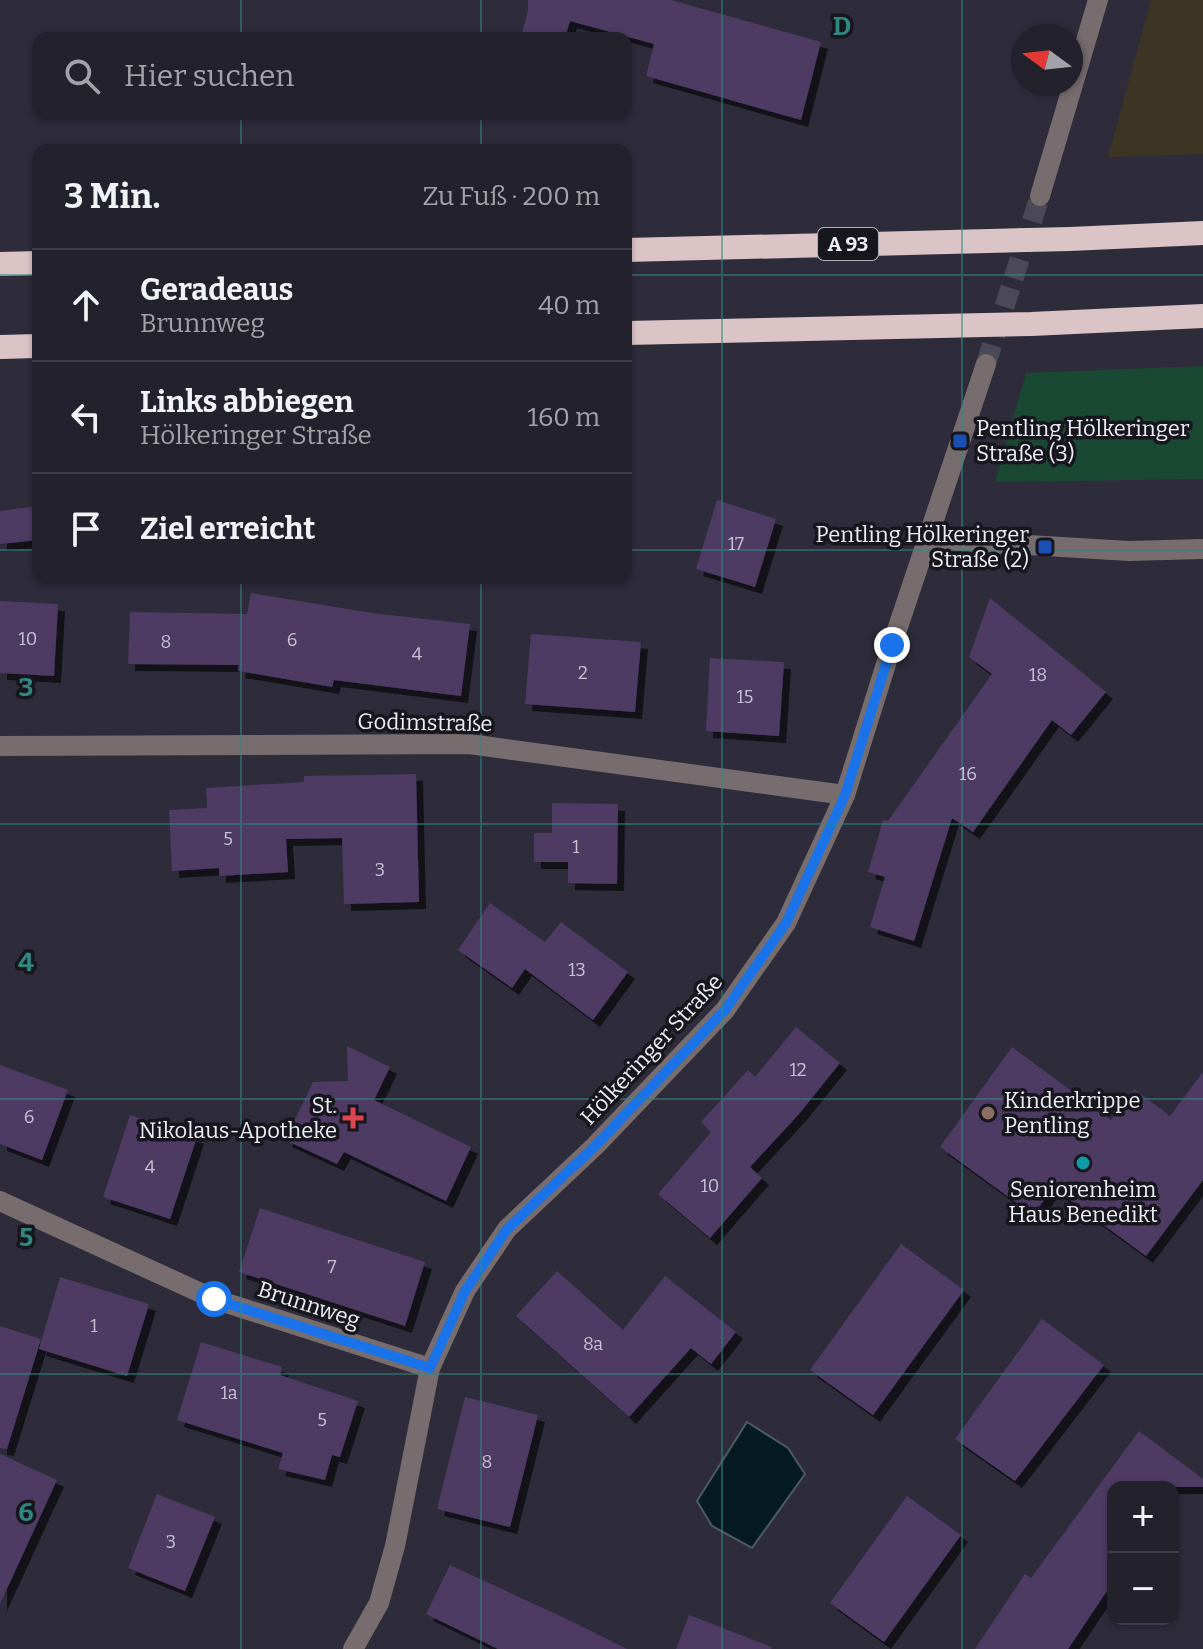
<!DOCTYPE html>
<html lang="de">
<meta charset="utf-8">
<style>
:root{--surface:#22212c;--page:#2e2e38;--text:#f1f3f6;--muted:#a2a3a9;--line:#3f3e48}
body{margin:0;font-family:Bitter,serif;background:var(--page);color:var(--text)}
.controls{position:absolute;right:24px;bottom:24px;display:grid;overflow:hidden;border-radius:16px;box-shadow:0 2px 6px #0004}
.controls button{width:72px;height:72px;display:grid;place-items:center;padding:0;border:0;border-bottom:2px solid var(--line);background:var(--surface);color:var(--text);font:40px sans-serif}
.compass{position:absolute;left:1011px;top:24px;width:72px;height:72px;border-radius:50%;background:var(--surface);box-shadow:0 2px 6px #0004;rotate:285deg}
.stop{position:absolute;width:24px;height:24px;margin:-18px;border:6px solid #1a73e8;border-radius:50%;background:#fff}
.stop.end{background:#1a73e8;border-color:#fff;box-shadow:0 2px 8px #0008}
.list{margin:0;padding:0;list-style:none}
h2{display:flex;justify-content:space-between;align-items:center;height:104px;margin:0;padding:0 32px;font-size:34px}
h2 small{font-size:26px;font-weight:400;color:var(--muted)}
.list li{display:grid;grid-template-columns:52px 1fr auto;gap:24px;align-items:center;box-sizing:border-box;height:112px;padding:0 32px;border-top:2px solid var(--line)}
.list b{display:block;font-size:30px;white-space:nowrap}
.list p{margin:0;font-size:26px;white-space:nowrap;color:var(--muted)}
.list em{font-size:26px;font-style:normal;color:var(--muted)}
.icon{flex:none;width:44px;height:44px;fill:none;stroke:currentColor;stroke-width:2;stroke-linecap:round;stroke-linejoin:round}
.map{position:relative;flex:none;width:1203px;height:1649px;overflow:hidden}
.search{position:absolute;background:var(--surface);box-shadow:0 2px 6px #0004;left:32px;top:32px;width:600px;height:88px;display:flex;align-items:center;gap:20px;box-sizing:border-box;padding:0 28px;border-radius:16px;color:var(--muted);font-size:30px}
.panel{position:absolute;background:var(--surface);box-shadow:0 2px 6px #0004;left:32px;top:144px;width:600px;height:440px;border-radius:16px}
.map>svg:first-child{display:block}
.commercial{fill:#3d3524}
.green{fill:#1a4933}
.water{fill:#061b21;stroke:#4c5a62;stroke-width:2}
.building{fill:#4e3a64;filter:url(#shadow)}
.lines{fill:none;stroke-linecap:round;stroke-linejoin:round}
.tertiary-tunnel{stroke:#4b4957;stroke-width:20;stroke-dasharray:20 10;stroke-linecap:butt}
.minor{stroke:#776d6e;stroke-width:20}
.tertiary{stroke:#776d6e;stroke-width:20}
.motorway{stroke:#dbc4c5;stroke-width:24}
.route{stroke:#1a73e8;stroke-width:10}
.grid{fill:none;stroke:#308883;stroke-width:2;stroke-opacity:0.55}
.transit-dot{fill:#1a4fb4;stroke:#16161c;stroke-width:3}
.education-dot{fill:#8d6e63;stroke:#16161c;stroke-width:3}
.health-dot{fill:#e0444e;stroke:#16161c;stroke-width:3}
.culture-dot{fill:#0f9aa8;stroke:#16161c;stroke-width:3}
.labels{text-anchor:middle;stroke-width:7;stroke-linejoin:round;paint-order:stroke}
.number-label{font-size:18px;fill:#c6c1d3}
.shield{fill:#16161c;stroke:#adadb6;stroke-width:2}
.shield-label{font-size:20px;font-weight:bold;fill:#eeeef8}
.poi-label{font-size:22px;fill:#eeeef8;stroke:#16161c;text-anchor:start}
.street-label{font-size:22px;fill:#eeeef8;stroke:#16161c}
.grid-label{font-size:26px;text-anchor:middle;font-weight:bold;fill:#308883;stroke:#16161c;stroke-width:7;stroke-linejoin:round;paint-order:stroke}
</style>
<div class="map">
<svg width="1203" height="1649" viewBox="0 0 1203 1649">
<defs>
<filter id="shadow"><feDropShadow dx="7" dy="7" stdDeviation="0" flood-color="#0009"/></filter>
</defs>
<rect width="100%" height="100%" fill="#2e2c3b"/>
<path class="commercial" d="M1151,0H1203V154L1108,157Z"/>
<path class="green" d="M1203,366V479L995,482L1026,373Z"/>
<path class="water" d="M747,1422L788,1448L805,1474L752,1548L712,1526L697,1501Z"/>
<g class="building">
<path d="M528,0H671L821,42L801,120L646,76L654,44L570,21L565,38H521L528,10Z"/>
<path d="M717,500L776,519L755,587L696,569Z"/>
<path d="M38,506V540L0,544V511Z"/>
<path d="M251,593L372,613L470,624L461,696L334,680L332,687L238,671L239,665L128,664L130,612L247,614Z"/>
<path d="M990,598L1106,692L1071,735L1052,720L973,832L952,818L914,941L870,927L885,877L868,872L883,820L888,821L992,674L969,657Z"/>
<path d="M0,601L58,604L54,676L0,673Z"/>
<path d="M531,634L641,642L635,712L525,704Z"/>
<path d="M710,658L784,662L779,736L706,731Z"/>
<path d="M416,774L419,902L344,904L342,838L286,839L288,872L219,876V868L172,871L169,810L207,808L206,788L304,782V776Z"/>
<path d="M552,803L618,804L617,884L568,883V862H534V833H552Z"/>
<path d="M490,903L545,942L561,922L628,972L593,1020L525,969L512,988L458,950Z"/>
<path d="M796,1027L840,1063L799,1114L750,1167L762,1178L710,1238L658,1194L711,1132L701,1122L748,1070L755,1077Z"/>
<path d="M347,1046L390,1067L374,1100L471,1147L446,1201L344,1152L337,1164L285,1140L313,1082L348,1081Z"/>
<path d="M1012,1047L1111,1120L1134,1089L1170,1116L1203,1072V1180L1146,1256L1053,1188L1033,1215L940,1147Z"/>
<path d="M0,1065L68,1090L42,1160L0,1144Z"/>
<path d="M130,1115L197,1137L170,1219L103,1197Z"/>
<path d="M260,1208L425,1262L405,1326L239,1272Z"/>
<path d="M901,1244L964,1290L873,1415L810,1370Z"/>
<path d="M557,1271L623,1330L665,1276L736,1332L711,1364L691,1348L629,1417L516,1316Z"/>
<path d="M60,1277L149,1304L127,1376L39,1349Z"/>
<path d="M1042,1319L1104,1365L1015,1481L955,1439Z"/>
<path d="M0,1326L41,1339L7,1449L0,1448Z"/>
<path d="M201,1342L282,1367L280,1375L358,1401L340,1457L332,1455L325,1480L278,1469L283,1453L177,1420Z"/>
<path d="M465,1397L538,1415L510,1527L437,1509Z"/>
<path d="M1139,1431L1203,1479V1487H1113V1582L1068,1649H975L1025,1574L1031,1578Z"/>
<path d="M0,1454L57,1480L0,1604Z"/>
<path d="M157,1494L215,1517L185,1591L128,1568Z"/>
<path d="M907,1496L961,1535L884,1642L830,1603Z"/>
<path d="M450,1565L573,1622L627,1649H498L426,1614Z"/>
<path d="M689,1615L772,1647L771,1649H676Z"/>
</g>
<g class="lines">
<path class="tertiary-tunnel" d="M986,364L1040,196"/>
<g class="minor">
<path d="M928,539L1129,551L1203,549"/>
<path d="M0,746L469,744L845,795"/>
<path d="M0,1201L214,1299L430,1368"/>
</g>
<g class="tertiary">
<path d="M1040,196L1098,0"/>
<path d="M353,1649L379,1603L395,1546L430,1368L465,1291L507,1229L595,1146L725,1010L786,923L845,795L892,645L986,364"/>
</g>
<g class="motorway">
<path d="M626,250L1070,239L1203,233"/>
<path d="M0,264L38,263"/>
<path d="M626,333L1031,324L1203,316"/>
<path d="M0,347L38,346"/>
</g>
</g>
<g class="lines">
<path class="route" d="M214,1299L430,1368L465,1291L507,1229L595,1146L725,1010L786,923L845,795L892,645"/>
</g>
<path class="grid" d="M241,0V38M481,0V38M722,0V1649M962,0V1649M241,114V150M481,114V150M0,275H38M626,275H1203M0,550H38M626,550H1203M241,578V1649M481,578V1649M0,824H1203M0,1099H1203M0,1374H1203"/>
<g class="transit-dot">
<rect x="952" y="433" width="16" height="16" rx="4"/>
<rect x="1037" y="539" width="16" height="16" rx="4"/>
</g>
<circle class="education-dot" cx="988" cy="1113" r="8"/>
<path class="health-dot" d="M349 1106h8v8h8v8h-8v8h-8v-8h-8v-8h8z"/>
<circle class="culture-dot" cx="1083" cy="1163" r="8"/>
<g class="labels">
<g class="number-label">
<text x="736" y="550">17</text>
<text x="28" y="645">10</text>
<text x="292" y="646">6</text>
<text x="166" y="648">8</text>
<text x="417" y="660">4</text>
<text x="583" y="679">2</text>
<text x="1038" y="681">18</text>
<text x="745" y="703">15</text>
<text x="968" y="780">16</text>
<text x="228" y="845">5</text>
<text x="576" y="853">1</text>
<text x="380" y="876">3</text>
<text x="577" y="976">13</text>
<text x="798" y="1076">12</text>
<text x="29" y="1123">6</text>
<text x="150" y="1173">4</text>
<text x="710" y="1192">10</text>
<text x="332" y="1273">7</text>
<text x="94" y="1332">1</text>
<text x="593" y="1350">8a</text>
<text x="229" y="1399">1a</text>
<text x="322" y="1426">5</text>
<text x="487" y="1468">8</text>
<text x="171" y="1548">3</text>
</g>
<rect class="shield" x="818" y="228" width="60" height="32" rx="6"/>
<g class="shield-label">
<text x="848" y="251">A 93</text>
</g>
<g class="poi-label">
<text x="976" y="436">Pentling Hölkeringer<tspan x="976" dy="25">Straße (3)</tspan></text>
<text x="1029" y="542" text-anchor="end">Pentling Hölkeringer<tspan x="1029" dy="25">Straße (2)</tspan></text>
<text x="1004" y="1108">Kinderkrippe<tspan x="1004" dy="25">Pentling</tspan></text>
<text x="337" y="1113" text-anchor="end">St.<tspan x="337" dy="25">Nikolaus-Apotheke</tspan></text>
<text x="1083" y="1197" text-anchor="middle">Seniorenheim<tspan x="1083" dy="25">Haus Benedikt</tspan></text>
</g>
<g class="street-label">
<text transform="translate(425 722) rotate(1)" y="8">Godimstraße</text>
<text transform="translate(651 1049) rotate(-47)" y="8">Hölkeringer Straße</text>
<text transform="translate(309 1304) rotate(18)" y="8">Brunnweg</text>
</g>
</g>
<g class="grid-label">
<text x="842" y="35">D</text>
<text x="26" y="696">3</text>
<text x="26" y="971">4</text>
<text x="26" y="1246">5</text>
<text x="26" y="1521">6</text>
</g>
</svg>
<div class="controls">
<button>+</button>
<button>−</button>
</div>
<svg class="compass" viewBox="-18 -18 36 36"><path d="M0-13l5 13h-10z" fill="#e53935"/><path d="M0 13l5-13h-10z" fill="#a2a3a9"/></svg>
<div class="stop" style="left:214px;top:1299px"></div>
<div class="stop end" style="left:892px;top:645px"></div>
<div class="search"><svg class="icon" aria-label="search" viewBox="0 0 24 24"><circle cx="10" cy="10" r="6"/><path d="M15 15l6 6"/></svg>Hier suchen</div>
<section class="panel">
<h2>3 Min.<small>Zu Fuß · 200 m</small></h2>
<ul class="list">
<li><svg class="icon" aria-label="ahead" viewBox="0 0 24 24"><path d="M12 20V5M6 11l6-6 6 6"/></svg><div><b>Geradeaus</b><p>Brunnweg</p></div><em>40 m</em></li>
<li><svg class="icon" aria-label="left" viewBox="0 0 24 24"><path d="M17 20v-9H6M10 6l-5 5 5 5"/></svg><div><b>Links abbiegen</b><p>Hölkeringer Straße</p></div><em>160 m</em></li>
<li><svg class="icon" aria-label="arrive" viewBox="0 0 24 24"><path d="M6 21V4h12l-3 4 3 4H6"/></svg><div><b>Ziel erreicht</b></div></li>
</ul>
</section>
</div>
